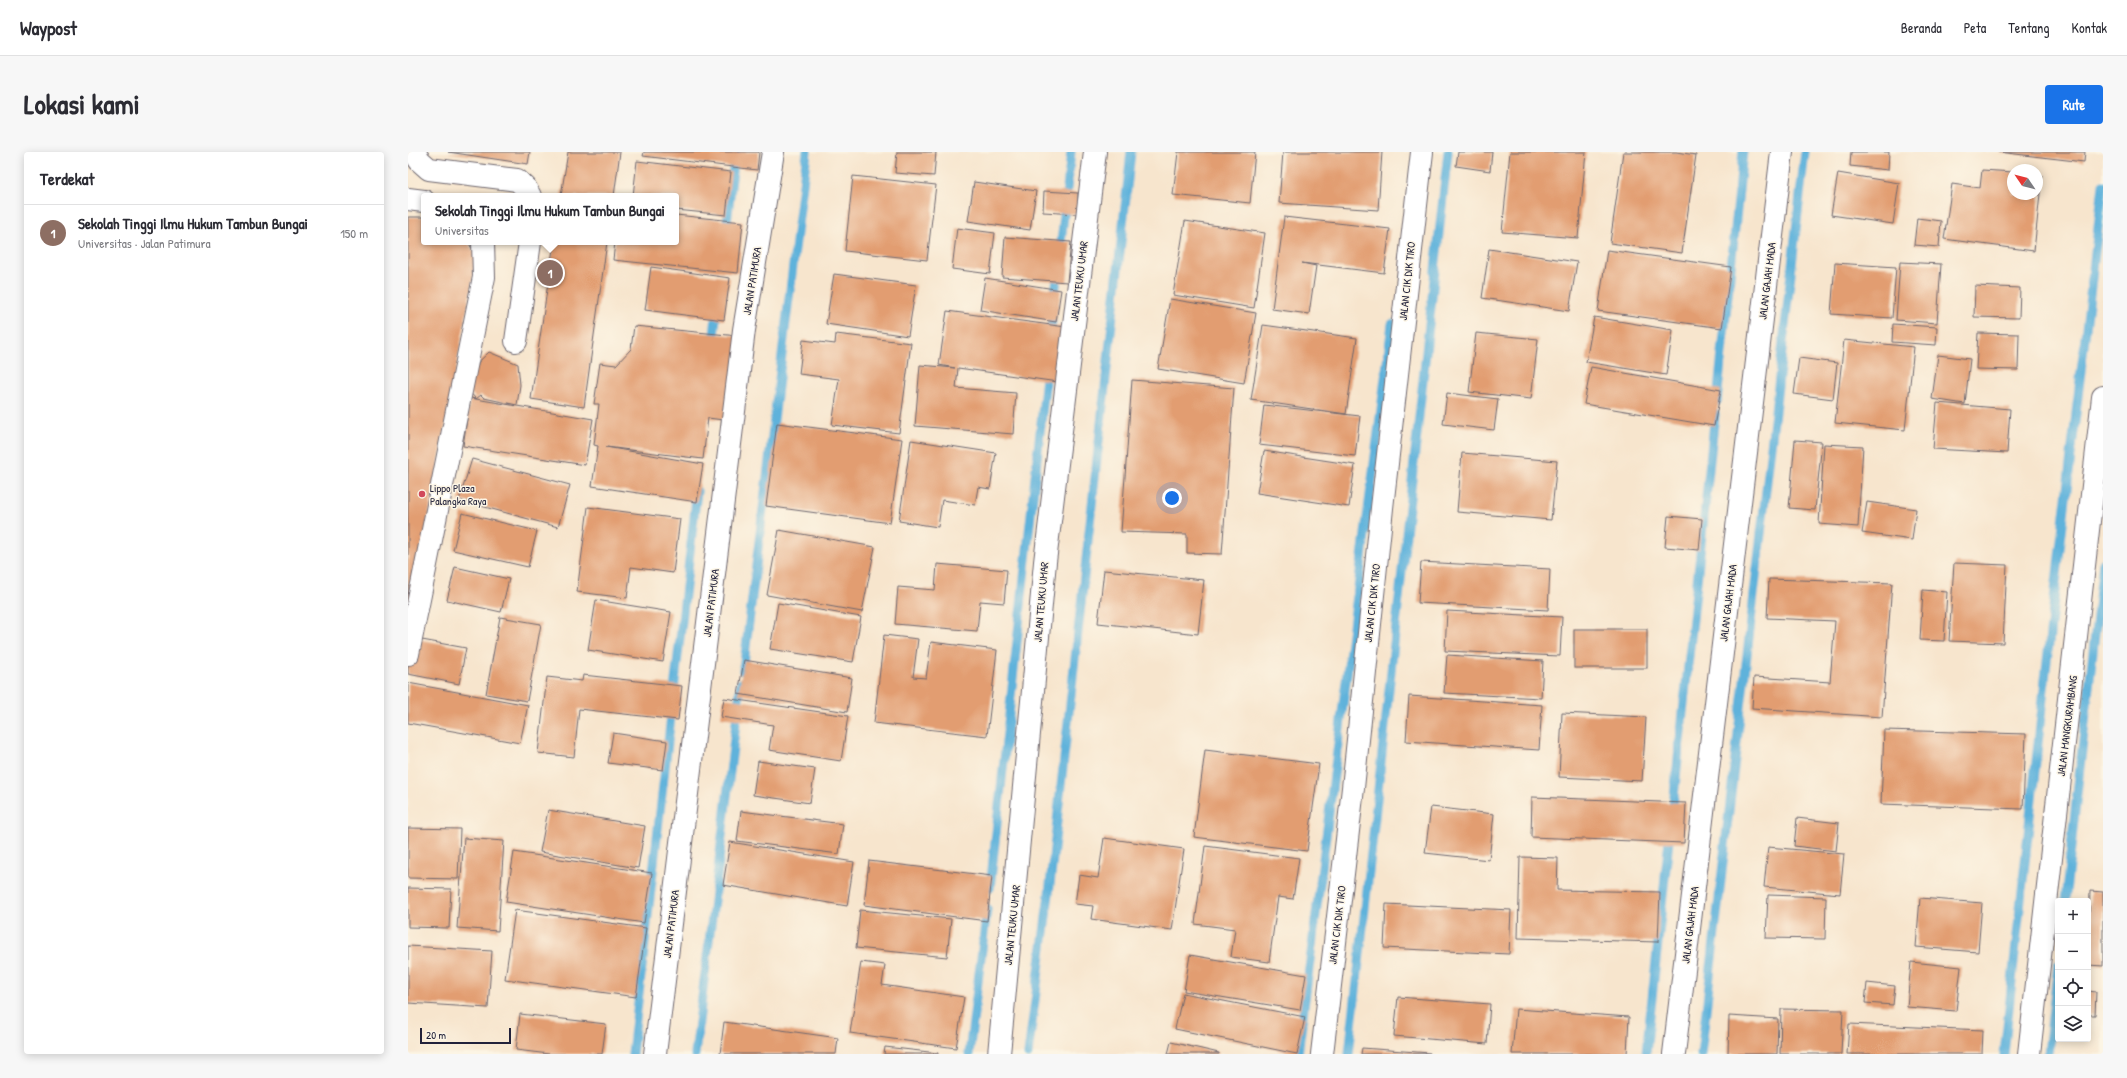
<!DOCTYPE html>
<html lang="id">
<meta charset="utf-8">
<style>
:root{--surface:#fff;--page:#f7f7f7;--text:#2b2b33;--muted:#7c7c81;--line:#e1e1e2;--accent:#1a73e8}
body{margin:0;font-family:"Patrick Hand",sans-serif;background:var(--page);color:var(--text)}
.controls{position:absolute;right:12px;bottom:12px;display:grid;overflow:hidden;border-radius:4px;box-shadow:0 2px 10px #0003}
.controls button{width:36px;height:36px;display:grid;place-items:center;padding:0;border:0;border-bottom:1px solid var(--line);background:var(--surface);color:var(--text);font:20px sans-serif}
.compass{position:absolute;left:1599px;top:12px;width:36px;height:36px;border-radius:50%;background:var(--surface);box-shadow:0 2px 10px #0003;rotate:305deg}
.scale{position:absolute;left:12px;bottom:10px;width:91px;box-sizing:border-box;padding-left:4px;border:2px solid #22223b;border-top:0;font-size:11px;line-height:14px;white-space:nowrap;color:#22223b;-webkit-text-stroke:3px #fcf5e5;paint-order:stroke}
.you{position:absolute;left:764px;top:346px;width:14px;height:14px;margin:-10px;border:3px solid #fff;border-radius:50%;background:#1a73e8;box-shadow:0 0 0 6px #1a73e833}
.badge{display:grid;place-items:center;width:26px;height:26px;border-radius:50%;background:var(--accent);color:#fff;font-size:13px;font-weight:700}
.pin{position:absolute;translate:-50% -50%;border:2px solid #fff;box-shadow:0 1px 4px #0006}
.popup{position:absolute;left:13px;top:41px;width:258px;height:52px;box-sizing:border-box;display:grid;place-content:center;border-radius:4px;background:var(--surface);filter:drop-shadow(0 1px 3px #0005);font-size:13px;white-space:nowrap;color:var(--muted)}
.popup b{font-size:15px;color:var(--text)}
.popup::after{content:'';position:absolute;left:50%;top:100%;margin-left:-8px;border:8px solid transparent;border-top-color:var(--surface)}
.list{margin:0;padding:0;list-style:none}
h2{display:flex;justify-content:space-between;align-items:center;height:52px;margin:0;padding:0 16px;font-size:17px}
h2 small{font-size:13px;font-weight:400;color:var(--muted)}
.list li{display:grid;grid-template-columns:26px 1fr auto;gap:12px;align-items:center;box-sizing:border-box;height:56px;padding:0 16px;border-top:1px solid var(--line)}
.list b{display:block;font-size:15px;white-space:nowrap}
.list p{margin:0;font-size:13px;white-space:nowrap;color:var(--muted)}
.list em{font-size:13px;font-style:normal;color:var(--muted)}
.icon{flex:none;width:22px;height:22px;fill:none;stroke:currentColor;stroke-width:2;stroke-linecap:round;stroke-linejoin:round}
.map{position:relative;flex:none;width:1695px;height:902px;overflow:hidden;border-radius:4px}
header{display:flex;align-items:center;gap:24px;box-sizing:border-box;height:56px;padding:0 20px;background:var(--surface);border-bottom:1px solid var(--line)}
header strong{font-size:19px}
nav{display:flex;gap:22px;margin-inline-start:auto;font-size:14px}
.intro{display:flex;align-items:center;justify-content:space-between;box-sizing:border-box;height:96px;padding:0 24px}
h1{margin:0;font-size:28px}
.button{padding:10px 18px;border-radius:4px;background:var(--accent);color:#fff;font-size:14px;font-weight:700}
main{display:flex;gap:24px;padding:0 24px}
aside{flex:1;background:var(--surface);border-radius:4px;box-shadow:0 2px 10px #0003}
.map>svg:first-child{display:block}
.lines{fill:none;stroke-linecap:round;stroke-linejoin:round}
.stream{stroke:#5fb2db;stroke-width:9}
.building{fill:#e29d71}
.minor-casing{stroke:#6d666e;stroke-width:24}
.minor{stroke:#fff;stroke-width:22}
.poi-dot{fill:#d1495b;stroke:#fcf5e5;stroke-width:1.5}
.labels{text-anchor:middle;stroke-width:3;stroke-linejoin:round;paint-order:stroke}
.street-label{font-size:11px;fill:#22223b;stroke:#fcf5e5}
.poi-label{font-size:11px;fill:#22223b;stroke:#fcf5e5;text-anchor:start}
</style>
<header>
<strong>Waypost</strong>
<nav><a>Beranda</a><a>Peta</a><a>Tentang</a><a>Kontak</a></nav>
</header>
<div class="intro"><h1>Lokasi kami</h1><a class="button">Rute</a></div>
<main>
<aside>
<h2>Terdekat<small></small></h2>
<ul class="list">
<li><span class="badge" style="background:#8d6e63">1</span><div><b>Sekolah Tinggi Ilmu Hukum Tambun Bungai</b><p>Universitas · Jalan Patimura</p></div><em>150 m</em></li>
</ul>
</aside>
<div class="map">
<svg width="1695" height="902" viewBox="0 0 1695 902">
<rect width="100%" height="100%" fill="#fcf5e5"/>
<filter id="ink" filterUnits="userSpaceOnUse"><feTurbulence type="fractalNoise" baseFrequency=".025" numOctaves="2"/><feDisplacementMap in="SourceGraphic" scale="8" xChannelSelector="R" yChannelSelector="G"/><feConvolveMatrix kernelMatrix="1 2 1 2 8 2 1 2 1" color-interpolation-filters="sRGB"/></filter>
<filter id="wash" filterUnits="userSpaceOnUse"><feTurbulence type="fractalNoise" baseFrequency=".012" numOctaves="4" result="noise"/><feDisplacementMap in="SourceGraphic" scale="16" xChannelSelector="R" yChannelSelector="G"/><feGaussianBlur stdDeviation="0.9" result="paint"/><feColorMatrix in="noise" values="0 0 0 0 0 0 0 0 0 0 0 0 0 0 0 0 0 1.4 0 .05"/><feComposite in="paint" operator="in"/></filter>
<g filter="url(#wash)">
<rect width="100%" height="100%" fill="#f7e5cd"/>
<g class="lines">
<g class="stream">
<path d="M318,80L327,0"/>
<path d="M652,100L663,0"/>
<path d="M642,185L650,117"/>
<path d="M305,193L309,156"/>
<path d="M1309,249L1335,0"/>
<path d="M335,519L399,0"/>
<path d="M1264,663L1307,262"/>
<path d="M582,736L639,216"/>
<path d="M1657,749L1695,411"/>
<path d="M224,902L289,339"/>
<path d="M287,902L333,531"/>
<path d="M561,902L579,757"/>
<path d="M620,902L641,742L723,0"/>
<path d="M890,902L984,172"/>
<path d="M941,902L1040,0"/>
<path d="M1238,902L1262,679"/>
<path d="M1293,902L1397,0"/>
<path d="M1596,902L1643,473L1695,33"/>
<path d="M1640,902L1650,813"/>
</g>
</g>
<g id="blocks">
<g class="building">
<path d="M40,0H122L120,12Z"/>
<path d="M160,0H212L206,44H153Z"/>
<path d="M236,0H351L349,18L235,4Z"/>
<path d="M489,0H528L526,24L487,21Z"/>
<path d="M770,0H847L842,51L765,43Z"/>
<path d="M875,0H974L970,58L871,51Z"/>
<path d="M1050,0H1084L1082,19L1048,14Z"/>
<path d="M1102,0H1178L1170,86L1094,80Z"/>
<path d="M1215,0H1268L1288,3L1274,101L1202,91Z"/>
<path d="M1443,0H1481L1480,18L1442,14Z"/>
<path d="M1590,0H1677L1676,10Z"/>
<path d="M229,9L323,20L318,63L268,58V44H225Z"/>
<path d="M1574,18L1605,20V42H1629V22L1634,23L1626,99L1536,87L1544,32L1572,36Z"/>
<path d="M1430,21L1491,31L1485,72L1423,63Z"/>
<path d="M445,24L528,33L519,108L437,99Z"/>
<path d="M566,30L628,39L622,78L560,69Z"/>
<path d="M636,39L670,41L669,62L635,60Z"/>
<path d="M268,63L335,70L330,121L205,108L207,90H268Z"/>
<path d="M0,65H16V90H60L69,105L0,475Z"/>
<path d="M876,65L982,77L976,121L894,111L908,114L901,162L864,157Z"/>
<path d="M1509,66L1533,69L1531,95L1506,93Z"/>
<path d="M777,69L857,81L846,156L765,143Z"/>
<path d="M549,76L587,81L582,122L544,117Z"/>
<path d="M597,85L663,90L659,130L594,125Z"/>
<path d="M146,90H199L176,255L123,247Z"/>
<path d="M1081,97L1169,110L1161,159L1074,146Z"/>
<path d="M1199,98L1323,115L1314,176L1190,159Z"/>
<path d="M1492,110L1533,112L1529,171L1488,168Z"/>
<path d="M1427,111L1488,115L1484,166L1423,162Z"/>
<path d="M243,115L322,126L316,168L237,158Z"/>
<path d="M426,122L508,133L500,184L418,172Z"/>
<path d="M577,126L653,138L648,170L572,158Z"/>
<path d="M1567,134L1612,136L1611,166L1566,165Z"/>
<path d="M762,147L848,161L836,231L750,217Z"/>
<path d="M539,159L658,175L650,230L550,216L548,236L608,241L605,282L507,274L512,213L547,216L531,213Z"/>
<path d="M1186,165L1265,178L1258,223L1178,210Z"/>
<path d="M1485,172L1529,175L1528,193L1484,190Z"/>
<path d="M855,173L949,186L938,262L843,248Z"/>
<path d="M226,174L341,185L330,270L300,266L295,307L198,295L295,312L289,350L184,334L190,294L186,293L191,252H186L192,211L208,213L223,197Z"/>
<path d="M1068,181L1130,187L1123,247L1061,240Z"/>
<path d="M1570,181L1611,182L1610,218L1568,217Z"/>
<path d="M428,182L503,191L491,281L424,273L431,227L391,222L395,188L427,192Z"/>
<path d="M1436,188L1506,195L1497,278L1427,271Z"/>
<path d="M81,200L110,212L112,233L109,253L76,246L73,243L68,247L58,236V222Z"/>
<path d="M1530,203L1562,207L1557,252L1524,247Z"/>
<path d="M1391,206L1429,211L1425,247L1386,242Z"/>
<path d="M1183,215L1313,238L1306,274L1176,252Z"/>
<path d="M724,228L826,236L814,402L779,401V382L713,380Z"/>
<path d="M1039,241L1090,247L1086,278L1035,272Z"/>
<path d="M62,246L185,267L177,313L55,294Z"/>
<path d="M1529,251L1602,257L1599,301L1525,297Z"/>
<path d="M856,253L952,264L947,304L851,293Z"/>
<path d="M369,271L494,287L482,371L358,354Z"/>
<path d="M503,288L588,301L582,337L570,335L567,353L534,348L530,375L491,369Z"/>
<path d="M1387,288L1414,290L1407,358L1381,356Z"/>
<path d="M1416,292L1455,294L1450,375L1411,372Z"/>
<path d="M856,299L947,313L941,355L849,341Z"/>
<path d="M1054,301L1149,309L1143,368L1049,360Z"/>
<path d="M64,307L162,333L150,375L51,348Z"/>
<path d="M1459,350L1508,357L1504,388L1454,381Z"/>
<path d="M180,355L272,367L265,421L223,415L219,446L169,440Z"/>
<path d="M54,361L129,379L120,415L45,398Z"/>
<path d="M1260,364L1294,367L1291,398L1257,395Z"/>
<path d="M371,378L467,395L454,460L359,443Z"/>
<path d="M1013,410L1142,417L1140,458L1010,451Z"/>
<path d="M1546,411L1599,413L1595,491L1541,489Z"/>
<path d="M529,412L599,418L596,451L572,449L569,479L487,472L490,435L527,438Z"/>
<path d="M47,415L101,427L93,460L39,448Z"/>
<path d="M696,418L796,428L790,482L690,471Z"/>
<path d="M1361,427L1484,431L1474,565L1344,556L1346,525L1422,530L1427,469L1359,466Z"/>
<path d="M1515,438L1539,440L1536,489L1512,488Z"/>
<path d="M188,448L263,460L255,510L180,498Z"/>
<path d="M370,451L453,465L445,510L362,497Z"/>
<path d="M1039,459L1154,465L1152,504L1037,499Z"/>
<path d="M92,465L133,472L119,549L78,542Z"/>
<rect x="1166" y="477" width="73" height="39"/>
<path d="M476,483L510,487L505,525L518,526L523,490L589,498L579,584L466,571Z"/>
<path d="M3,486L58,496L51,532L0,522V504Z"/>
<path d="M1039,503L1135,509L1133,546L1036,541Z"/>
<path d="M336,508L444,526L439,560L330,542Z"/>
<path d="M175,523L274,534L270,568L171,557L166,605L130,601L139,525L174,529Z"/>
<path d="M0,531L120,553L112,591L0,571Z"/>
<path d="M1001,544L1134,553L1131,598L998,589Z"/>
<path d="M316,546L440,564L433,609L361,598L365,573L313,565Z"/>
<path d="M1154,561L1238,565L1234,629L1151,625Z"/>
<path d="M1476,578L1618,582L1615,657L1473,652Z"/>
<path d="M205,581L259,589L255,618L200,611Z"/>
<path d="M797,598L911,612L899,699L786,685Z"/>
<path d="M350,609L407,617L402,651L345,643Z"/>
<path d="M1124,645L1278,651L1276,691L1123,685Z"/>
<path d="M1023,655L1086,662L1081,708L1017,701Z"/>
<path d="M140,658L237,674L230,716L132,700Z"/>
<path d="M333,659L435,672L431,702L329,689Z"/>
<path d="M1389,666L1431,671L1428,699L1386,694Z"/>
<path d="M0,676L52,677L50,727L0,726Z"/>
<path d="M56,686L96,689L90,779L49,776Z"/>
<path d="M696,686L776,697L764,778L683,767L685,754L667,752L671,723L690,726Z"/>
<path d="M322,690L446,710L439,754L315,733Z"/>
<path d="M797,694L891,706L885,747L870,745L861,810L823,805L827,777L787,772Z"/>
<path d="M1360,695L1436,702L1432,742L1356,735Z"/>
<path d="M106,700L244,721L236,771L98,750Z"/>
<path d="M1112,705L1150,706L1149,738L1252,740L1250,790L1110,786Z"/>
<path d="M461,709L584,724L579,769L456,753Z"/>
<path d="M0,736L43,737L41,776L0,775Z"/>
<path d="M1682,739L1695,740V814L1680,813Z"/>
<path d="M1360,743L1418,745L1417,787L1358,786Z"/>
<path d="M1512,746L1574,751L1570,800L1508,795Z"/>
<path d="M978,752L1103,758L1101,802L976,796Z"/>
<path d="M107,758L238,776L228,845L97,827Z"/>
<path d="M452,758L543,767L539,805L448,796Z"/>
<path d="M0,794L84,799L80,856L0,851Z"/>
<path d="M782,803L898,823L892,858L776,839Z"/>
<path d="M453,810L477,813L474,833L556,845L548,896L442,881Z"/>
<path d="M1503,810L1553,815L1548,859L1499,855Z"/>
<path d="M1459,831L1487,834L1485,853L1457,851Z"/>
<path d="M1680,839L1688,840L1687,863H1680Z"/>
<path d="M775,841L897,865L889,902L767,877Z"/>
<path d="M990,845L1082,852L1079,892L986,884Z"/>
<path d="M1108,857L1221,865L1219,902H1104Z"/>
<path d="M1373,857L1435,858L1433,902H1372Z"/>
<path d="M112,862L198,872L194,902H141L108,898Z"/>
<path d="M1321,864L1370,867L1369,902H1320Z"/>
<path d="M316,870L430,886L428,902H312Z"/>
<path d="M1441,872L1575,878L1574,902H1439Z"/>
<path d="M763,890L811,901V902H760Z"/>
<path d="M477,895L530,901V902H476Z"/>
<path d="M954,896L1022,901V902H953Z"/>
</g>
</g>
</g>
<g filter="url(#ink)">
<use href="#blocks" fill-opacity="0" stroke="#6d666e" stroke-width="1"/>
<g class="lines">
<defs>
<g id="minor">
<path d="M6,0L12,9L21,17L109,28L117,35L122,44"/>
<path d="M0,47L16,49"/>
<path d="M108,189L122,90"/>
<path d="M0,502L76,125L75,90"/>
<path d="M247,902L336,178L365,0"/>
<path d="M591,902L637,410L687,0"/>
<path d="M914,902L945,636L974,356L1014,0"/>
<path d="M1266,902L1374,0"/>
<path d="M1621,902L1695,245"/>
</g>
</defs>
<use href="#minor" class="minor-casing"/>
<use href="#minor" class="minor"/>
</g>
</g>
<circle class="poi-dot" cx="14" cy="342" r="4"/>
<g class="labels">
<g class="street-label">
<text transform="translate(344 129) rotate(-81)" y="4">JALAN PATIMURA</text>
<text transform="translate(671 129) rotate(-83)" y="4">JALAN TEUKU UMAR</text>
<text transform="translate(999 129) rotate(-84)" y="4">JALAN CIK DIK TIRO</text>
<text transform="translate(1359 129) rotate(-83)" y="4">JALAN GAJAH MADA</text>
<text transform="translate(633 450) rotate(-85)" y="4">JALAN TEUKU UMAR</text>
<text transform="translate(303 451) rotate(-83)" y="4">JALAN PATIMURA</text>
<text transform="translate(964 451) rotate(-84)" y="4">JALAN CIK DIK TIRO</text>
<text transform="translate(1320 451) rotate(-83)" y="4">JALAN GAJAH MADA</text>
<text transform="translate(1659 574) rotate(-83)" y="4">JALAN MANGKURAMBANG</text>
<text transform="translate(263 772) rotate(-83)" y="4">JALAN PATIMURA</text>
<text transform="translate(604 773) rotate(-84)" y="4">JALAN TEUKU UMAR</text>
<text transform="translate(929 773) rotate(-83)" y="4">JALAN CIK DIK TIRO</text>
<text transform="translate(1282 773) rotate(-83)" y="4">JALAN GAJAH MADA</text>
</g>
<g class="poi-label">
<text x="22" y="340">Lippo Plaza<tspan x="22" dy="13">Palangka Raya</tspan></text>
</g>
</g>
</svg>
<div class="controls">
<button>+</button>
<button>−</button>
<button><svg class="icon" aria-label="locate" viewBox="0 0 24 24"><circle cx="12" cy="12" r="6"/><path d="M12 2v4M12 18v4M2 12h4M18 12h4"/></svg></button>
<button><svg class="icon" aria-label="layers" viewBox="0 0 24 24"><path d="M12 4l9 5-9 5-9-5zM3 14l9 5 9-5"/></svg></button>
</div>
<svg class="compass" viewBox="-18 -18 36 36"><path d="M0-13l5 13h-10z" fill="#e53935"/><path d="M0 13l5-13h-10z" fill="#7c7c81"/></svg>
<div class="scale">20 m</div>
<div class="you"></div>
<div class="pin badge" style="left:142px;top:121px;background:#8d6e63">1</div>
<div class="popup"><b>Sekolah Tinggi Ilmu Hukum Tambun Bungai</b>Universitas</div>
</div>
</main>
